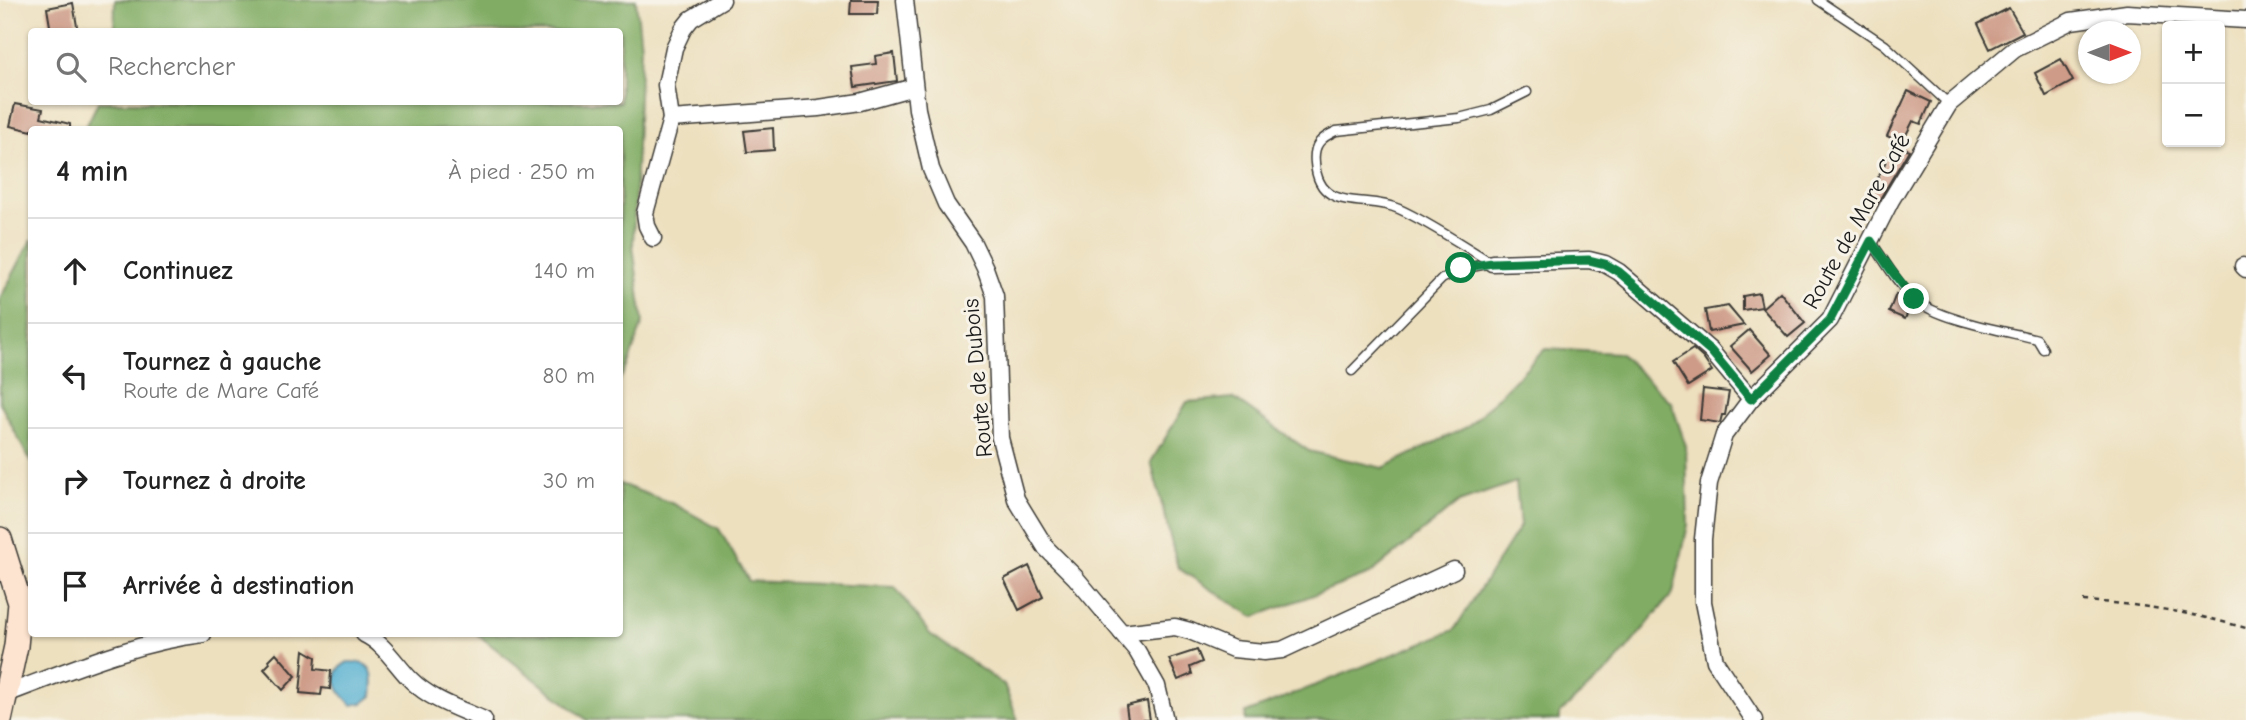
<!DOCTYPE html>
<html lang="fr">
<meta charset="utf-8">
<style>
:root{--surface:#fff;--page:#f6f6f6;--text:#222;--muted:#767676;--line:#e0e0e0}
body{margin:0;font-family:"Comic Neue",sans-serif;background:var(--page);color:var(--text)}
.controls{position:absolute;right:21px;top:21px;display:grid;overflow:hidden;border-radius:7px;box-shadow:0 2px 5px #0004}
.controls button{width:63px;height:63px;display:grid;place-items:center;padding:0;border:0;border-bottom:2px solid var(--line);background:var(--surface);color:var(--text);font:35px sans-serif}
.compass{position:absolute;left:2078px;top:21px;width:63px;height:63px;border-radius:50%;background:var(--surface);box-shadow:0 2px 5px #0004;rotate:90deg}
.stop{position:absolute;width:21px;height:21px;margin:-16px;border:5px solid #0b8043;border-radius:50%;background:#fff}
.stop.end{background:#0b8043;border-color:#fff;box-shadow:0 2px 7px #0008}
.list{margin:0;padding:0;list-style:none}
h2{display:flex;justify-content:space-between;align-items:center;height:91px;margin:0;padding:0 28px;font-size:30px}
h2 small{font-size:23px;font-weight:400;color:var(--muted)}
.list li{display:grid;grid-template-columns:46px 1fr auto;gap:21px;align-items:center;box-sizing:border-box;height:105px;padding:0 28px;border-top:2px solid var(--line)}
.list b{display:block;font-size:26px;white-space:nowrap}
.list p{margin:0;font-size:23px;white-space:nowrap;color:var(--muted)}
.list em{font-size:23px;font-style:normal;color:var(--muted)}
.icon{flex:none;width:38px;height:38px;fill:none;stroke:currentColor;stroke-width:2;stroke-linecap:round;stroke-linejoin:round}
.map{position:relative;flex:none;width:2246px;height:720px;overflow:hidden}
.search{position:absolute;background:var(--surface);box-shadow:0 2px 5px #0004;left:28px;top:28px;width:595px;height:77px;display:flex;align-items:center;gap:18px;box-sizing:border-box;padding:0 24px;border-radius:7px;color:var(--muted);font-size:26px}
.panel{position:absolute;background:var(--surface);box-shadow:0 2px 5px #0004;left:28px;top:126px;width:595px;height:511px;border-radius:7px}
.map>svg:first-child{display:block}
.forest{fill:#80ac64;stroke:#4e6440;stroke-width:2}
.water{fill:#54b0d2;stroke:#386677;stroke-width:2}
.building{fill:#ce9b88}
.lines{fill:none;stroke-linecap:round;stroke-linejoin:round}
.lane-casing{stroke:#3b3934;stroke-width:11}
.street-casing{stroke:#3b3934;stroke-width:19}
.secondary-casing{stroke:#3b3934;stroke-width:26}
.path{stroke:#3b3934;stroke-width:2.5;stroke-dasharray:5 5;stroke-linecap:butt}
.lane{stroke:#fff;stroke-width:8}
.street{stroke:#fff;stroke-width:16}
.secondary{stroke:#fde4d0;stroke-width:23}
.route{stroke:#0b8043;stroke-width:9}
.labels{text-anchor:middle;stroke-width:6;stroke-linejoin:round;paint-order:stroke}
.street-label{font-size:23px;fill:#1c1c1c;stroke:#f7f3e8}
</style>
<div class="map">
<svg width="2246" height="720" viewBox="0 0 2246 720">
<rect width="100%" height="100%" fill="#f7f3e8"/>
<filter id="ink" filterUnits="userSpaceOnUse"><feTurbulence type="fractalNoise" baseFrequency=".0143" numOctaves="2"/><feDisplacementMap in="SourceGraphic" scale="14" xChannelSelector="R" yChannelSelector="G"/><feConvolveMatrix kernelMatrix="1 2 1 2 8 2 1 2 1" color-interpolation-filters="sRGB"/></filter>
<filter id="wash" filterUnits="userSpaceOnUse"><feTurbulence type="fractalNoise" baseFrequency=".00686" numOctaves="4" result="noise"/><feDisplacementMap in="SourceGraphic" scale="28" xChannelSelector="R" yChannelSelector="G"/><feGaussianBlur stdDeviation="1.57" result="paint"/><feColorMatrix in="noise" values="0 0 0 0 0 0 0 0 0 0 0 0 0 0 0 0 0 1.4 0 .05"/><feComposite in="paint" operator="in"/></filter>
<g filter="url(#wash)">
<rect width="100%" height="100%" fill="#ede0bf"/>
<g class="forest">
<path d="M115,0H636L641,47L633,246L643,322L628,365L620,379V130L85,129L98,102H620V32L114,31Z"/>
<path d="M31,240H32L31,463L0,403V299Z"/>
<path d="M1545,349L1619,353L1671,402L1686,446L1688,525L1673,593L1611,668L1560,713V720H1245L1246,713L1454,630L1520,526L1516,482L1459,502L1370,574L1254,617L1178,568L1151,462L1187,402L1233,398L1309,451L1383,468L1469,426Z"/>
<path d="M620,484L674,504L719,529L749,581L895,587L930,634L1004,685L1018,720H587L477,634H620Z"/>
</g>
<path class="water" d="M348,662C375,661 374,674 372,696L363,703L352,705C338,693 326,673 348,662Z"/>
<g id="blocks">
<g class="building">
<path d="M851,0H878L877,14H850Z"/>
<path d="M73,3L78,32H51L47,8Z"/>
<path d="M2009,8L2023,32L1990,49L1978,24Z"/>
<path d="M894,53L897,81L855,87L852,67L876,64L875,56Z"/>
<path d="M2061,59L2073,81L2046,96L2035,73Z"/>
<path d="M1908,91L1931,102L1921,124L1913,121L1902,143L1887,136Z"/>
<path d="M15,104L43,109L41,117L70,124V130H32V131L10,126Z"/>
<path d="M773,128L774,150L747,152L744,131Z"/>
<path d="M1894,144L1909,150L1877,204L1868,199Z"/>
<path d="M1780,292L1805,323L1788,337L1762,308Z"/>
<path d="M1759,293L1762,307L1743,310V296Z"/>
<path d="M1896,294L1911,305L1905,319L1889,312Z"/>
<path d="M1728,306L1744,325L1709,332L1705,310Z"/>
<path d="M1749,330L1771,355L1752,371L1730,346Z"/>
<path d="M1693,349L1703,358L1712,371L1688,386L1673,362Z"/>
<path d="M1703,389L1729,392L1725,415H1722L1720,423L1700,420Z"/>
<path d="M1029,566L1043,597L1019,610L1004,579Z"/>
<path d="M304,650L316,657L315,669L331,671L330,689L322,688L321,695L300,693Z"/>
<path d="M1197,650L1202,662L1190,667L1192,674L1178,680L1169,659Z"/>
<path d="M276,653L296,676L283,690L264,669L270,663L269,660Z"/>
<path d="M1147,701L1150,720H1128L1126,706Z"/>
</g>
</g>
</g>
<g filter="url(#ink)">
<use href="#blocks" fill-opacity="0" stroke="#3b3934" stroke-width="2"/>
<g class="lines">
<defs>
<g id="lane">
<path d="M1818,0L1885,45L1949,104"/>
<path d="M1871,241C1884,260 1896,282 1913,298C1937,320 2005,331 2037,339L2043,349"/>
<path d="M1492,263C1462,245 1430,223 1399,209C1365,194 1319,214 1315,163C1313,144 1321,138 1336,131L1459,118L1491,110L1527,92"/>
<path d="M1352,371L1442,279L1461,269L1492,263"/>
</g>
<g id="street">
<path d="M905,0L917,109L931,169L946,204L973,243L985,268L995,296L1000,438L1016,499L1046,548L1075,577L1137,651L1157,686L1165,720"/>
<path d="M671,119L819,108L860,102L914,87"/>
<path d="M653,238L647,226L645,213L671,119L666,85L674,48L683,29L691,19L722,0"/>
<path d="M1492,263L1589,260L1605,264L1619,272L1711,351L1751,399"/>
<path d="M2243,266L2246,269"/>
<path d="M1122,633L1175,627L1190,631L1233,649L1264,652L1282,650L1454,570"/>
<path d="M364,634C384,643 396,665 411,680C431,700 460,709 484,720"/>
<path d="M6,694C70,670 135,642 203,634"/>
<path d="M1754,720L1715,661L1703,602V539L1709,483L1724,435L1751,399L1830,320L1891,200L1949,104L2015,49L2071,21L2127,13L2246,20"/>
</g>
<path id="secondary" d="M0,539L20,603L16,646L0,720"/>
</defs>
<use href="#lane" class="lane-casing"/>
<use href="#street" class="street-casing"/>
<use href="#secondary" class="secondary-casing"/>
<path class="path" d="M2083,601C2143,604 2188,612 2246,628"/>
<use href="#lane" class="lane"/>
<use href="#street" class="street"/>
<use href="#secondary" class="secondary"/>
</g>
</g>
<g class="lines" filter="url(#ink)">
<path class="route" d="M1461,268L1492,263L1589,260L1605,264L1619,272L1711,351L1751,399L1830,320L1871,241L1891,270L1914,299"/>
</g>
<g class="labels">
<g class="street-label">
<text transform="translate(1856 221) rotate(-61)" y="8">Route de Mare Café</text>
<text transform="translate(977 378) rotate(-95)" y="8">Route de Dubois</text>
</g>
</g>
</svg>
<div class="controls">
<button>+</button>
<button>−</button>
</div>
<svg class="compass" viewBox="-18 -18 36 36"><path d="M0-13l5 13h-10z" fill="#e53935"/><path d="M0 13l5-13h-10z" fill="#767676"/></svg>
<div class="stop" style="left:1461px;top:268px"></div>
<div class="stop end" style="left:1914px;top:299px"></div>
<div class="search"><svg class="icon" aria-label="search" viewBox="0 0 24 24"><circle cx="10" cy="10" r="6"/><path d="M15 15l6 6"/></svg>Rechercher</div>
<section class="panel">
<h2>4 min<small>À pied · 250 m</small></h2>
<ul class="list">
<li><svg class="icon" aria-label="ahead" viewBox="0 0 24 24"><path d="M12 20V5M6 11l6-6 6 6"/></svg><div><b>Continuez</b></div><em>140 m</em></li>
<li><svg class="icon" aria-label="left" viewBox="0 0 24 24"><path d="M17 20v-9H6M10 6l-5 5 5 5"/></svg><div><b>Tournez à gauche</b><p>Route de Mare Café</p></div><em>80 m</em></li>
<li><svg class="icon" aria-label="right" viewBox="0 0 24 24"><path d="M7 20v-9h11M14 6l5 5-5 5"/></svg><div><b>Tournez à droite</b></div><em>30 m</em></li>
<li><svg class="icon" aria-label="arrive" viewBox="0 0 24 24"><path d="M6 21V4h12l-3 4 3 4H6"/></svg><div><b>Arrivée à destination</b></div></li>
</ul>
</section>
</div>
